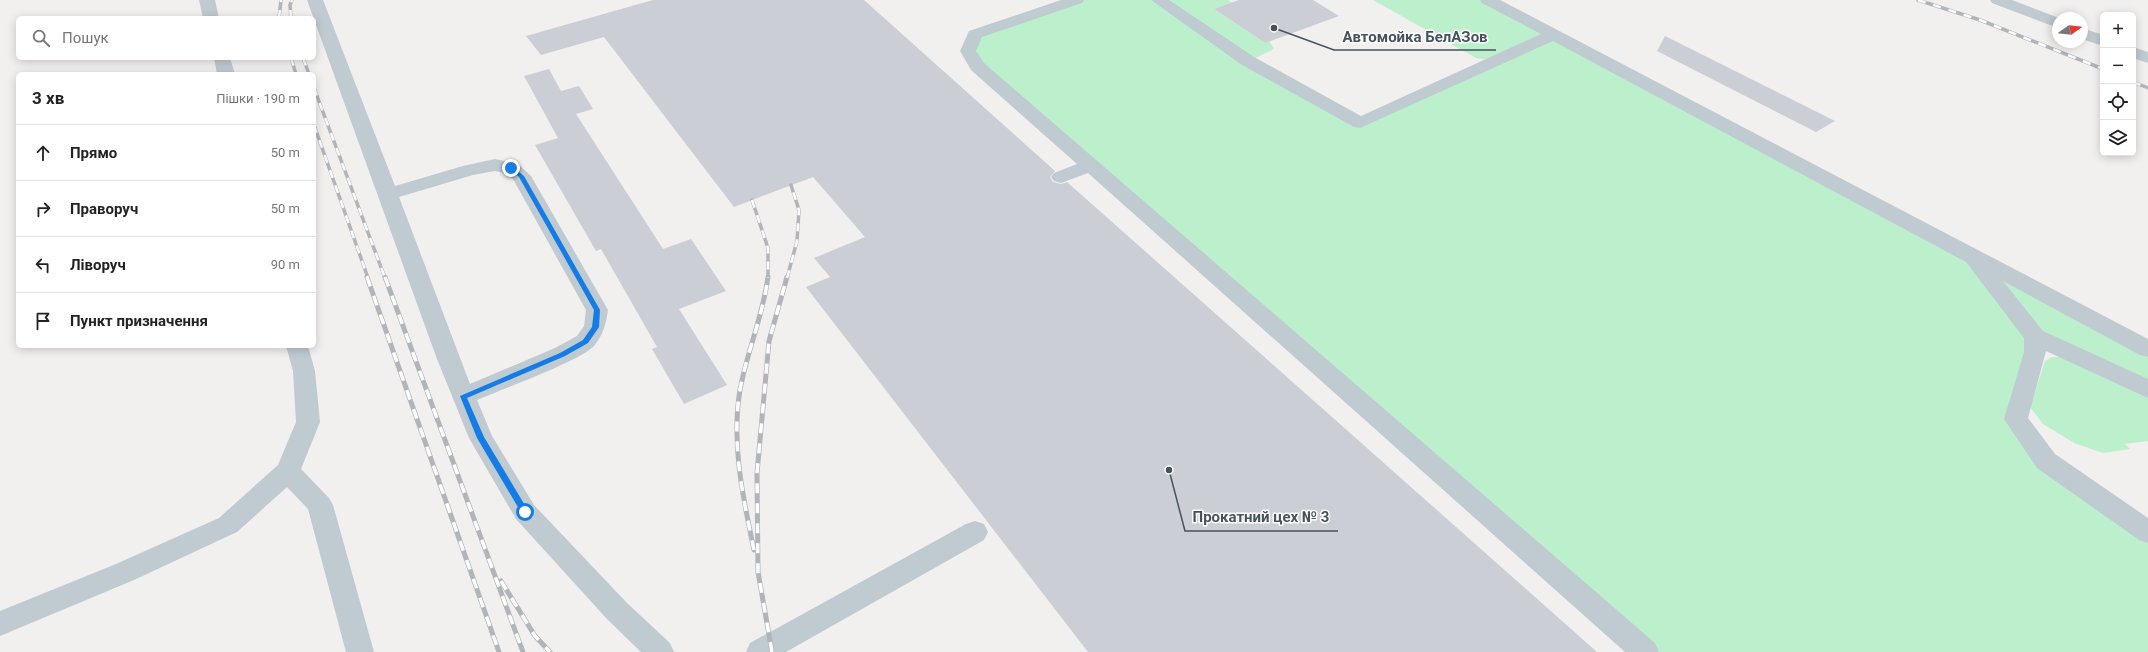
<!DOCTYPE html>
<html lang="uk">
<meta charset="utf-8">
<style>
:root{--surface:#fff;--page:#f2f2f2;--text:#222;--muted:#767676;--line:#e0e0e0}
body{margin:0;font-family:Roboto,sans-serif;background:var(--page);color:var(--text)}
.controls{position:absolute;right:12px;top:12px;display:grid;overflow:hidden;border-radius:6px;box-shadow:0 2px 10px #0003}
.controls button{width:36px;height:36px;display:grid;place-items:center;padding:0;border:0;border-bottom:1px solid var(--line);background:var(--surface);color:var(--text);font:20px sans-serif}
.compass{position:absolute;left:2052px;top:12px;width:36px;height:36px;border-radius:50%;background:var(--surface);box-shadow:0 2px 10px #0003;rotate:75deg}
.stop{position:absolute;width:12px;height:12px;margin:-9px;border:3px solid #157ce6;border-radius:50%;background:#fff}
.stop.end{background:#157ce6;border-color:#fff;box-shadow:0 1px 4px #0008}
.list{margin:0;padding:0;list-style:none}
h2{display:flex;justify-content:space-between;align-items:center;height:52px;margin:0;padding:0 16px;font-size:17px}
h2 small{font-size:13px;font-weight:400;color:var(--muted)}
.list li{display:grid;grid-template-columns:26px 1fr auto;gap:12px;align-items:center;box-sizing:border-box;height:56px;padding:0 16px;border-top:1px solid var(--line)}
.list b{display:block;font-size:15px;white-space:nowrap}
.list em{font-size:13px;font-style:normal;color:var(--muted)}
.icon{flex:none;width:22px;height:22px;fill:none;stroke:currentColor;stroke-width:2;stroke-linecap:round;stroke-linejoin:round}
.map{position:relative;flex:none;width:2148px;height:652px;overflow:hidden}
.search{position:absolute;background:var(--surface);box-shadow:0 2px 10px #0003;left:16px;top:16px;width:300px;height:44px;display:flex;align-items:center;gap:10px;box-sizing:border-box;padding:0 14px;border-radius:6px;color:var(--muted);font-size:15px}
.panel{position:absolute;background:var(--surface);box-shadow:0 2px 10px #0003;left:16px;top:72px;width:300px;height:276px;border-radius:6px}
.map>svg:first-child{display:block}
.green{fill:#bcf0cd}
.building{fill:#cbced4}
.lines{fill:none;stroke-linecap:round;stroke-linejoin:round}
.minor{fill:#bfcad1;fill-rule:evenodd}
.rail-far1-casing{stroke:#b1b5b9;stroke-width:3.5}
.rail-casing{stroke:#b1b5b9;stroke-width:5}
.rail-far1{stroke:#fff;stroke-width:2.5;stroke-dasharray:8;stroke-linecap:butt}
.rail{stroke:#fff;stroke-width:3.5;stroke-dasharray:10;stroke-linecap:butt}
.route{fill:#157ce6}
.leader{fill:none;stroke:#46535d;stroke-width:1.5}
.callout-dot{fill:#46535d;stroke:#fff;stroke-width:1.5}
.callout-label{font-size:15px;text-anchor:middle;font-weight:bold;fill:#46535d;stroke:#fff;stroke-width:3;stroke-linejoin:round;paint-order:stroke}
</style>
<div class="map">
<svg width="2148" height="652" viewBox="0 0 2148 652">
<rect width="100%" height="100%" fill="#f2efef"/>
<g class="green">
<path d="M1076,0H1228L1232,3L1214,9L1265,43L1269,41L1274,48L1272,50L1249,61L1360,123L1495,61L1476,58L1373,0H1488L2148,349V389L2036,337L2016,419L2046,461L2148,532V652H1651L968,51L975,34Z"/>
<path d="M2052,357H2061L2148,394V441L2125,444L2130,449L2103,453L2074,443L2043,424L2030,407L2045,361Z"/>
</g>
<g class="building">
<path d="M653,0H864L1055,171L1050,177L1053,182L1061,184L1067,182L1597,652H1088L806,287L830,277L814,258L865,237L813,177L734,207L604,37L541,55L526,36Z"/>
<path d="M1239,0H1313L1339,16L1265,43L1214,9Z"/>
<path d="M1665,36L1835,121L1816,132L1657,51Z"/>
<path d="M549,69L561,91L579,86L593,109L576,114L663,249L691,239L726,291L679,309L727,385L684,404L652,349L657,347L601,249L596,251L535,145L558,138L524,76Z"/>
</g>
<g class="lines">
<g class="minor">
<path d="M199,0H215L219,18H203Z"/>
<path d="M307,0H323L395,186L463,166L495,159L518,164L531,176L608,310C606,324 603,335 594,346C582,360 498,391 477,400L492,436L534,505L627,603L670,643L674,652H641L607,619L516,519L469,438L437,359ZM495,171L505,173L513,179L586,310L584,326L577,336L555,348L470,384L399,197L473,175Z"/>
<path d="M1061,0H1084L1082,3L982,37L976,51L984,63L1655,643L1659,652H1625L1088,173L1061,183L1054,181L1051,177L1054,173L1077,164L971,70L960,51L969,31Z"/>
<path d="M1151,0H1169L1254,57L1361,116L1541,34L1482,3L1480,0H1500L2148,339V357L2140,355L2003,281L2043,331L2148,379V398L2046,351L2028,418L2055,454L2148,518V543L2139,540L2037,468L2008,425L2004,419L2024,352V338L1966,262L1553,41L1360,128L1354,127L1242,65Z"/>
<path d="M1990,0H2012L2059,18L2058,28L1992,3Z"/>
<path d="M2082,28L2103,35V46L2082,39Z"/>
<path d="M2133,47L2148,52V63L2133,58Z"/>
<path d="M214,58H230L235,74H217Z"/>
<path d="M286,346H308L315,371L320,422L301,469L329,498L333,505L374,652H346L308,509L287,487L237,532L134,580L0,636V611L116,564L219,518L278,465L296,422L293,371Z"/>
<path d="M975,521L984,524L988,532L984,540L786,652H746L750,643L966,524Z"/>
</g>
<defs>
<g id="rail-far1">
<path d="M1918,0L1980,20L2103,69"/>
<path d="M279,18L281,0"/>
<path d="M291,18L290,5L292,0"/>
<path d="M291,58L296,74"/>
<path d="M303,58L309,74"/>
<path d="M2133,82L2148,88"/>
<path d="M314,88L385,278"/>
<path d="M314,125L368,278"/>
<path d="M752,200L768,248V278"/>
<path d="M787,278L797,241L799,210L791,185"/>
</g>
<g id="rail">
<path d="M367,277L499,652"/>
<path d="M385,277L523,652"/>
<path d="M754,550C743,498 731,443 740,390C747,351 763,316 768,277"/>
<path d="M501,581L535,636L550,652"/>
<path d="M772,652L758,572L757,473L769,341L787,277"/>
</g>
</defs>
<use href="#rail-far1" class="rail-far1-casing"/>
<use href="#rail" class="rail-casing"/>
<use href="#rail-far1" class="rail-far1"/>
<use href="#rail" class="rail"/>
</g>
<path class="route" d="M509,167H513L524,176L600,310L599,327L588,343L565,356L467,398L484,437L529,512L525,515L522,514L477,438L460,396L560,353L583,340L592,327L594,310L519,177L509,169Z"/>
<path class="leader" d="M1274 28L1334 50H1496M1169 470L1185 531H1338"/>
<g class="callout-dot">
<circle cx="1274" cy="28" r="4"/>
<circle cx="1169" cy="470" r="4"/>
</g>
<g class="callout-label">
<text x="1415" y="42">Автомойка БелАЗов</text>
<text x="1261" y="522">Прокатний цех № 3</text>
</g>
</svg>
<div class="controls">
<button>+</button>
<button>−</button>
<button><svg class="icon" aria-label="locate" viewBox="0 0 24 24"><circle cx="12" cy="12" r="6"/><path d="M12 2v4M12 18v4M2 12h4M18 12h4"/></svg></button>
<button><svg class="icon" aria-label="layers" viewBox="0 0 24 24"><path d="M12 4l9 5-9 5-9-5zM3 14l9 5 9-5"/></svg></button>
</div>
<svg class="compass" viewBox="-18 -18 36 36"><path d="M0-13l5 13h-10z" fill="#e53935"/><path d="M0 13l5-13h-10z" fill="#767676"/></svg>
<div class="stop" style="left:525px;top:512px"></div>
<div class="stop end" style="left:511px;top:168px"></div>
<div class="search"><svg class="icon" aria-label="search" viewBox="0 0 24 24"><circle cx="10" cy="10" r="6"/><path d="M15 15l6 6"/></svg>Пошук</div>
<section class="panel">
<h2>3 хв<small>Пішки · 190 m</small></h2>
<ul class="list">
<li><svg class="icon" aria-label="ahead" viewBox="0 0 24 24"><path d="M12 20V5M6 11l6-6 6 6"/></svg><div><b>Прямо</b></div><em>50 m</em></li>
<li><svg class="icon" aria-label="right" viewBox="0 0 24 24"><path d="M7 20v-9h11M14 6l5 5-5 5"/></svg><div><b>Праворуч</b></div><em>50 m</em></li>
<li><svg class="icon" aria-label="left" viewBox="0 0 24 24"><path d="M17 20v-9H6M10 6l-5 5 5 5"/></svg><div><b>Ліворуч</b></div><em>90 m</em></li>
<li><svg class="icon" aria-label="arrive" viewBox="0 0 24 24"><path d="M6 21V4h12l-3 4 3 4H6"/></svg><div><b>Пункт призначення</b></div></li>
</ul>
</section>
</div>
